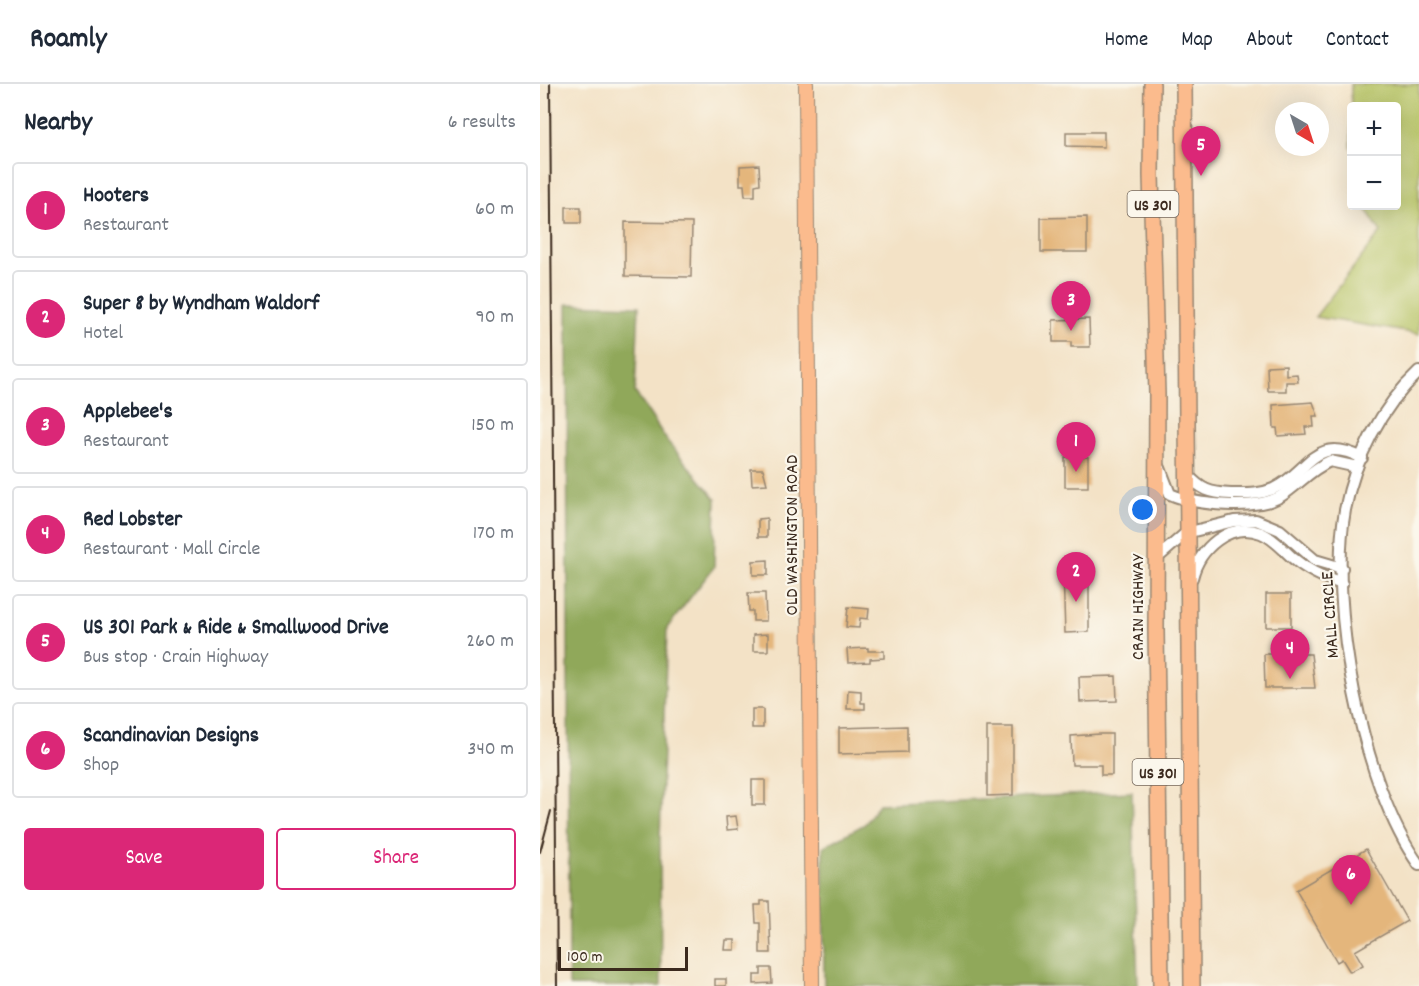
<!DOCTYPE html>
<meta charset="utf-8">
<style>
:root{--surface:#fff;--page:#f2f2f3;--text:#1f2937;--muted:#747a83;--line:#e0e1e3;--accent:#db2777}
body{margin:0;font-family:Dekko,sans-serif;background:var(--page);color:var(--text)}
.controls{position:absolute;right:18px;top:18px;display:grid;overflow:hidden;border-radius:6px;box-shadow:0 6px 24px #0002}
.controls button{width:54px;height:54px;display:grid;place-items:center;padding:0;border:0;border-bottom:2px solid var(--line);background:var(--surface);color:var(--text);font:30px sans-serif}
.compass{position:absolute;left:735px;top:18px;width:54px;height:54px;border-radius:50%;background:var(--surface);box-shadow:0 6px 24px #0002;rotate:141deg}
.scale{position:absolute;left:18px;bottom:15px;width:130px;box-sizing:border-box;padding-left:6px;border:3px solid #3b2a1e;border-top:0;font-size:16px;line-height:21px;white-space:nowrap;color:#3b2a1e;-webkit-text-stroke:4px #fbf7ec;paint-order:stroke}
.you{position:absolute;left:603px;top:426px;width:21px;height:21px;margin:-15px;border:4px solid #fff;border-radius:50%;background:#1a73e8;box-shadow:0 0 0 9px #1a73e833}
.badge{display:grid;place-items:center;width:39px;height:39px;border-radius:50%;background:var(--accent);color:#fff;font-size:20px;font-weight:700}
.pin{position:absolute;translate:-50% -50px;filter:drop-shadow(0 2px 3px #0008)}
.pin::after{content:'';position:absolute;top:32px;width:21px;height:18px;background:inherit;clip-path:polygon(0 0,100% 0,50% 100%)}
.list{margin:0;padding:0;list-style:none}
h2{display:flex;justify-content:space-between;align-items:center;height:78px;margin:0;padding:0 24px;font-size:26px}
h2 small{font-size:20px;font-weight:400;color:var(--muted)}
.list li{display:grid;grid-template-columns:39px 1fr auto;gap:18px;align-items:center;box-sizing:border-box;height:96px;margin:0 12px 12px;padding:0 12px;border:2px solid var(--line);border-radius:6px}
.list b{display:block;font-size:22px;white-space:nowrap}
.list p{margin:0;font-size:20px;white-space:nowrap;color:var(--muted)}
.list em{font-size:20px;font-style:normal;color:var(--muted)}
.actions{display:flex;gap:12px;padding:18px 24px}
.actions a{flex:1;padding:14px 0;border:2px solid var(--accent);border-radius:6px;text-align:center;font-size:21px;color:var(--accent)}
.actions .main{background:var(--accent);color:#fff}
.map{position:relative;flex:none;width:879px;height:902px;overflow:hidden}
header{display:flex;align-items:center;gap:36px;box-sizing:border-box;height:84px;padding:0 30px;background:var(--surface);border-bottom:2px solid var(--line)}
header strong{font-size:28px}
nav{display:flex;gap:33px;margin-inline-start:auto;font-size:21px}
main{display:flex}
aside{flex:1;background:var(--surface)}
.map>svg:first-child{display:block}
.green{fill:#b5c264;stroke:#787641;stroke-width:1.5}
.forest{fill:#90a85a;stroke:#66693c;stroke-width:1.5}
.building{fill:#e4b67c}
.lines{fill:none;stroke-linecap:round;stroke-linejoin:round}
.minor-casing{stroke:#978672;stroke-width:14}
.major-casing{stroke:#978672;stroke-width:16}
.highway-casing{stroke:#978672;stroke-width:18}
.minor{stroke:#fff;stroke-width:10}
.major{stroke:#fbbb8d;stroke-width:14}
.highway{stroke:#fbbb8d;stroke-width:15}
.rail{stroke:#3b2a1e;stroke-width:2}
.labels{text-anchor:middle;stroke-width:4.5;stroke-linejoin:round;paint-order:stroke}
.shield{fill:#fbf7ec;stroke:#75685c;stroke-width:1.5}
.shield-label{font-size:16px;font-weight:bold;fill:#3b2a1e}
.street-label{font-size:18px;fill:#3b2a1e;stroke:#fbf7ec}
</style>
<header>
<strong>Roamly</strong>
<nav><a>Home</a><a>Map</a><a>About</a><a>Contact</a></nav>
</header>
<main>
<aside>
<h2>Nearby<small>6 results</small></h2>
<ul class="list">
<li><span class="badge">1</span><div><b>Hooters</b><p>Restaurant</p></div><em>60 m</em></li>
<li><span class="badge">2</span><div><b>Super 8 by Wyndham Waldorf</b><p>Hotel</p></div><em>90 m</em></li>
<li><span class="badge">3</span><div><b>Applebee's</b><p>Restaurant</p></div><em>150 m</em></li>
<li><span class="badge">4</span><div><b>Red Lobster</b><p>Restaurant · Mall Circle</p></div><em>170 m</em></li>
<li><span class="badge">5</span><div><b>US 301 Park &amp; Ride &amp; Smallwood Drive</b><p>Bus stop · Crain Highway</p></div><em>260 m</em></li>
<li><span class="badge">6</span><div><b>Scandinavian Designs</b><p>Shop</p></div><em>340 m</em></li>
</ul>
<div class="actions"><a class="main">Save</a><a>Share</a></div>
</aside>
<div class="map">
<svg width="879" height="902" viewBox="0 0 879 902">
<rect width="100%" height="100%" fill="#fbf7ec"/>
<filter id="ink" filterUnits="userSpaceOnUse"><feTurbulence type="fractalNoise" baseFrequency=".0167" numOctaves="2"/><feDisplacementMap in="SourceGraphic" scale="12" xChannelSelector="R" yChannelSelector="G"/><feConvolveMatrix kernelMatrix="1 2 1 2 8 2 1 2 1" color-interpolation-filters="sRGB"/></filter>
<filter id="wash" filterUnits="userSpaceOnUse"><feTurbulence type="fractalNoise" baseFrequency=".008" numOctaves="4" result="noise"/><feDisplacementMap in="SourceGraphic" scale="24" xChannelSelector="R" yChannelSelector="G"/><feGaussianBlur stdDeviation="1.35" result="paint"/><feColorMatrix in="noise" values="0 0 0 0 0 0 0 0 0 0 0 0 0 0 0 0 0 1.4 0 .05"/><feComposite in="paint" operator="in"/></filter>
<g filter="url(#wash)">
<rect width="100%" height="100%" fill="#f3e2c6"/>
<path class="green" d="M811,0H879V250L775,233L841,148L824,122H856V22H812L811,65Z"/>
<g class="forest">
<path d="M27,220L99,222L95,308L128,358L176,415L174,483L127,544L120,755L121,902H29Z"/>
<path d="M592,708L598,902H284L283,763L325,740L339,720Z"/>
</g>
<g id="blocks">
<g class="building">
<path d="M526,48H564V63L526,62Z"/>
<path d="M219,81L220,100L215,101V112H205L204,101H200V82Z"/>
<rect x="26" y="123" width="15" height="16"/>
<path d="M547,133V168H501V134Z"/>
<path d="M85,138L152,139L151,193L85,192Z"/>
<path d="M549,235L550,263H531V258H513V236Z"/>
<path d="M746,281V291L757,290L758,298H746V307H728L727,282Z"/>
<path d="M773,318L778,332H773L774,343H765L766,350L738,352L737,344H734L733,321Z"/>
<rect x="525" y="373" width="23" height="30"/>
<path d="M211,385H223L227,400L212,401Z"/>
<path d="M227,434V453H218V435Z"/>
<path d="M228,476V491H213V477Z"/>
<path d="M523,488L549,489V548L525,549Z"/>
<path d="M208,509H225L226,537H213V527H209Z"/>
<rect x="726" y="510" width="25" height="33"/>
<path d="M308,523L329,525L328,535L320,534L319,544L306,543Z"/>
<path d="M228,550V567H213V551Z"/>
<path d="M328,564V567H344V574L330,575V578L308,579L307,565Z"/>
<path d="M724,570H771L775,604H725Z"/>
<path d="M576,592L577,617L540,618L539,593Z"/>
<path d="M308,606L321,607V619H325V625H307Z"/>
<rect x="212" y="625" width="11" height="19"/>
<path d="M367,642V668L299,670V644Z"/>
<path d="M447,643H473V711L447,712Z"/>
<path d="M560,650H572V691H561V681H532L531,652Z"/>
<rect x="212" y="696" width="13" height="25"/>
<path d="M196,732L198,745L187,746L186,733Z"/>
<path d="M826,765L867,837L815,867L823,881L810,888L802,875L797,878L756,806Z"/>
<path d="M221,817H229L231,869H220V839H216L215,821H221Z"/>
<path d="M186,856H195V866H185Z"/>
<path d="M221,884H231L232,899L214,900V891H221Z"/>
<rect x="175" y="895" width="11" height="7"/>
</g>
</g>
</g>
<g filter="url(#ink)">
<use href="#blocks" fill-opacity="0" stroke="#978672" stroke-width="1.5"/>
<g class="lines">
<defs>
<g id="minor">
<path d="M879,288C841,323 815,374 805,426C788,520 822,703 879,781"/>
<path d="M620,384L630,410C655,421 717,427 741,412C758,401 771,385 790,377L817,383"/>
<path d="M647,390C661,406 670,409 691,410C706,410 719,411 733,405C769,389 773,349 822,374"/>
<path d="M616,475L646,449L694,437L716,436L740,446L775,476L802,484"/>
<path d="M652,494C659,465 689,437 721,449C734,454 743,466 754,475C768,487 784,494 802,500"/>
</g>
<path id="major" d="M266,0L272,902"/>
<g id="highway">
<path d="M612,0L611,91L617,310L616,546L621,902"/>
<path d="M644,0L652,902"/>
</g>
</defs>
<use href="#minor" class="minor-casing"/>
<use href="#major" class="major-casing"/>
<use href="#highway" class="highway-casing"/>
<use href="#minor" class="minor"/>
<use href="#major" class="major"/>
<use href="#highway" class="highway"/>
<g class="rail">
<path d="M10,0L17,902"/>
<path d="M0,768L11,727"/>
</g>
</g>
</g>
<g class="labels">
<g class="shield">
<rect x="587.5" y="107" width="51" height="26" rx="4.5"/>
<rect x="592.5" y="675" width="51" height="26" rx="4.5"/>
</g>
<g class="shield-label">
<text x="613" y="126">US 301</text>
<text x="618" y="694">US 301</text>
</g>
<g class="street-label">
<text transform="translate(251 451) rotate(-90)" y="6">OLD WASHINGTON ROAD</text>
<text transform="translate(597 523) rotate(-90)" y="6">CRAIN HIGHWAY</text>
<text transform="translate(789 531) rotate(-94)" y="6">MALL CIRCLE</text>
</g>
</g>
</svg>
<div class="controls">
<button>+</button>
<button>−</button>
</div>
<svg class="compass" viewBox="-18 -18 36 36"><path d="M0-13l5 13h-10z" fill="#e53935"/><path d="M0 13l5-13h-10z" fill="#747a83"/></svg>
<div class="scale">100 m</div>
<div class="you"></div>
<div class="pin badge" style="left:536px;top:388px">1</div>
<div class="pin badge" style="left:536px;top:518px">2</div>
<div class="pin badge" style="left:531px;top:247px">3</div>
<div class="pin badge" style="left:750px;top:595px">4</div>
<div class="pin badge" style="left:661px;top:92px">5</div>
<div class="pin badge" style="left:811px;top:821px">6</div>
</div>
</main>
